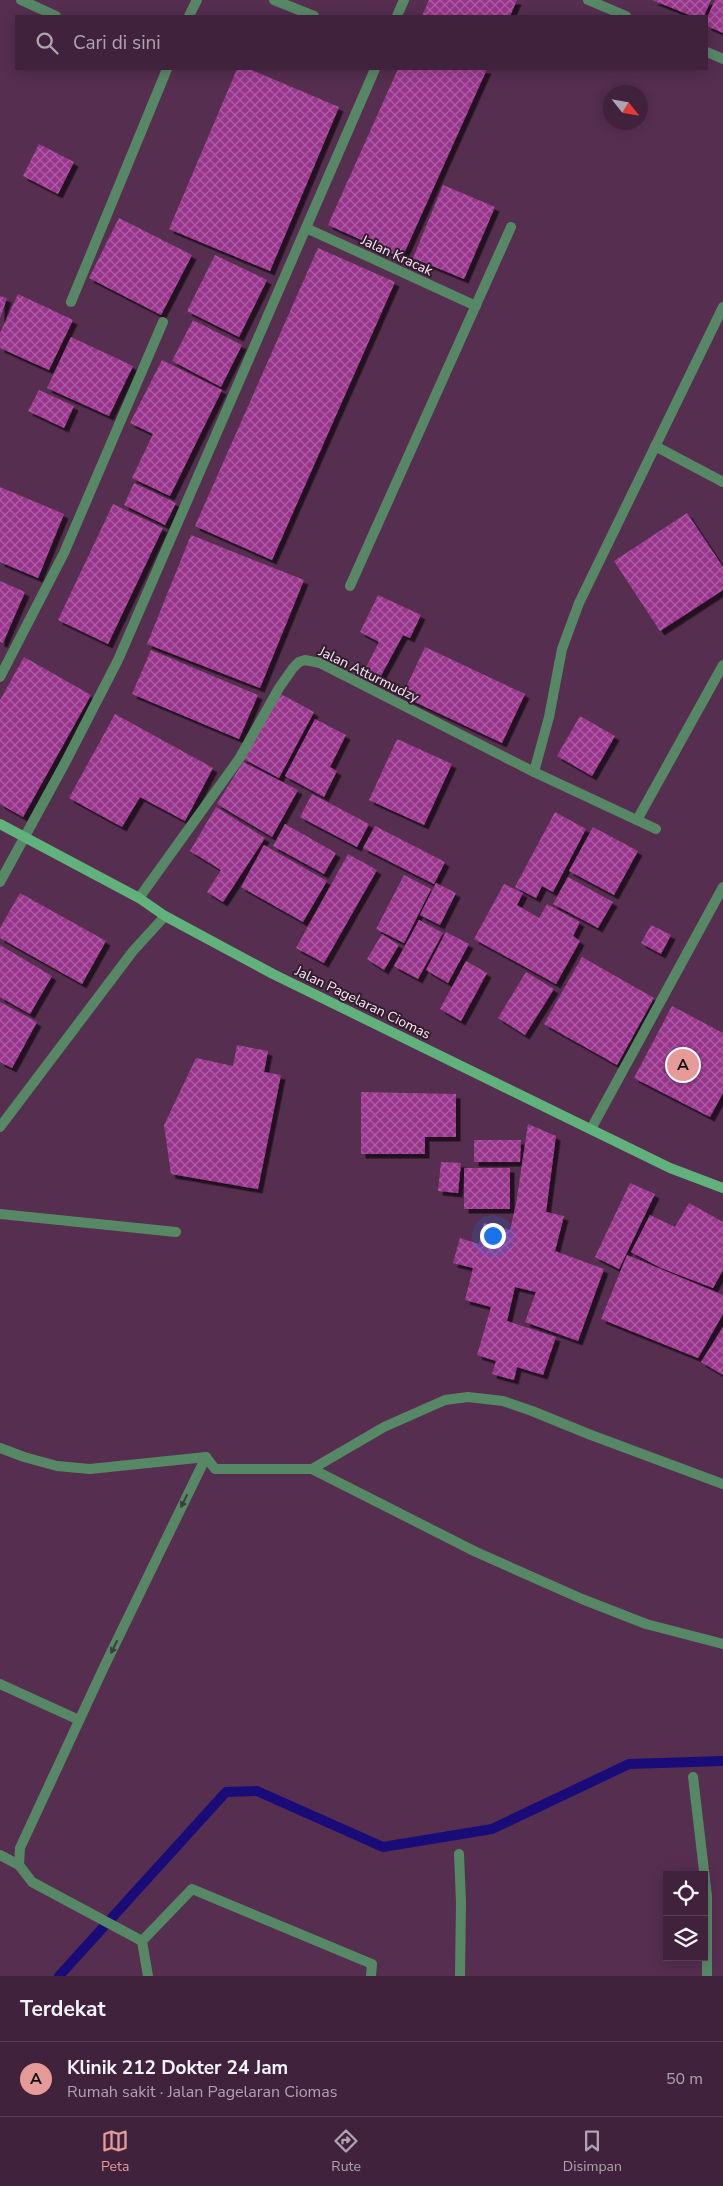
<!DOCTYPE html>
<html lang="id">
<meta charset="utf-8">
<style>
:root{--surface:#40223c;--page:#4b2f47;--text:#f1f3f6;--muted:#aea4af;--line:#593f56;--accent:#e69b98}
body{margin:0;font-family:"Nunito Sans",sans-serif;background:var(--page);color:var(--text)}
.controls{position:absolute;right:15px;bottom:15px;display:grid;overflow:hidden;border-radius:0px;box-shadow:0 2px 12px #0003}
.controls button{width:45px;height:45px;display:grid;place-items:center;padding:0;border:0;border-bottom:1px solid var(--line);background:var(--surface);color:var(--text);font:25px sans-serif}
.compass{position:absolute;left:603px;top:85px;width:45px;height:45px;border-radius:50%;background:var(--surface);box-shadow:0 2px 12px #0003;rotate:121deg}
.you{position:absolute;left:492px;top:1235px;width:18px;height:18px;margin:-12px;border:4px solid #fff;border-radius:50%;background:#1a73e8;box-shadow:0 0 0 8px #1a73e833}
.badge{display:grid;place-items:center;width:32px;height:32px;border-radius:50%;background:var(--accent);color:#111;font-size:16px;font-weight:700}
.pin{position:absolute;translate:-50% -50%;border:2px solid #fff;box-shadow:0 1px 5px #0006}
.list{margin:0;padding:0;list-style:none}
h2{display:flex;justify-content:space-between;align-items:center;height:65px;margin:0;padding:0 20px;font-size:21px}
h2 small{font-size:16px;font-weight:400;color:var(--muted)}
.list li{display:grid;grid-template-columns:32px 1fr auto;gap:15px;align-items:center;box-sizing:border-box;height:75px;padding:0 20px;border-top:1px solid var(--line)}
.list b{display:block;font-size:19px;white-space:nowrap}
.list p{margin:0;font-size:16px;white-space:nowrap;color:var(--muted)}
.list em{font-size:16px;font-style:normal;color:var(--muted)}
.icon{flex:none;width:28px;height:28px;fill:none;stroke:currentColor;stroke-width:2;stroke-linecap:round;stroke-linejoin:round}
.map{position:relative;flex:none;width:723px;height:1976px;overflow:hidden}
.search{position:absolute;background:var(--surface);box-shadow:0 2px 12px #0003;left:15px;right:15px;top:15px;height:55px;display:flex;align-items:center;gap:12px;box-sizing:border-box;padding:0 18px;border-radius:0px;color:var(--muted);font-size:19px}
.sheet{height:140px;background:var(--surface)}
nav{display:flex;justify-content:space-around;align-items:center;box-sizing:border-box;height:70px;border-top:1px solid var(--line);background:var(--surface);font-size:14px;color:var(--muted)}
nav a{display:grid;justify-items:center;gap:2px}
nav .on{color:var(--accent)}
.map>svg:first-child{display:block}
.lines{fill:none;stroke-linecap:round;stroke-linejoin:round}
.stream{stroke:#190c79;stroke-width:10}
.building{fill:url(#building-cross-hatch);filter:url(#shadow)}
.minor{stroke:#578866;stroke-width:10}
.secondary{stroke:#60b17b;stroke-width:10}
.oneway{fill:#3c3e3e}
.labels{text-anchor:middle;stroke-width:4;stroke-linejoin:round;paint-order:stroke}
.street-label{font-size:14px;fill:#ffe5f9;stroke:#311e2d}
</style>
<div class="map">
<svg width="723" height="1976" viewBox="0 0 723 1976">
<defs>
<pattern id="building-cross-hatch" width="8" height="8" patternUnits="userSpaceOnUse" patternTransform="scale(1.25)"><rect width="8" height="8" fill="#99368c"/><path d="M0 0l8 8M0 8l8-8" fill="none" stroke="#ad5da3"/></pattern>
<filter id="shadow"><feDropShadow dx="4.5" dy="4.5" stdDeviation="0" flood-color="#0009"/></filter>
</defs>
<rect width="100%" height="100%" fill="#562e50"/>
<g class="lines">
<path class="stream" d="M59,1976L226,1792L257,1791L383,1847L492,1829L629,1764L723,1761"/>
</g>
<g class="building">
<path d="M429,0H517L510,16H422Z"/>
<path d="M652,0H711L704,16H692Z"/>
<path d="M715,0H723V33L707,26V18Z"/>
<path d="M237,69H249L339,107L270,271L169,229Z"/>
<path d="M398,69H487L402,258L328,225Z"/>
<path d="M39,144L74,162L58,194L23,176Z"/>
<path d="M443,185L495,207L464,279L413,258Z"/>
<path d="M119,218L192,255L161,315L89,278Z"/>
<path d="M318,248L395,282L272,560L195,526Z"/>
<path d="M215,255L267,280L239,337L187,311Z"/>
<path d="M18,294L73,320L49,370L0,348V333Z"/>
<path d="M0,296L7,298L0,319Z"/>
<path d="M193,320L242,345L221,387L172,361Z"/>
<path d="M71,337L133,366L109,416L47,388Z"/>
<path d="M162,360L222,390L170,496L132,478L153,434L130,423Z"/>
<path d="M39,390L74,406L64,428L28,411Z"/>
<path d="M134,483L176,503L165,525L124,505Z"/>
<path d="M0,487L64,514L38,578L0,562Z"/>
<path d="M113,504L163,528L108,644L58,620Z"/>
<path d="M687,513L723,567V590L660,631L614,561Z"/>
<path d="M191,535L304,580L260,688L147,644Z"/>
<path d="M0,581L25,592L3,643L0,642Z"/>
<path d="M378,595L421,615L410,638L403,635L377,683L362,675L379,642L360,632Z"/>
<path d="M425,647L525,694L502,743L402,696Z"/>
<path d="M151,650L258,695L239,739L132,694Z"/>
<path d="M24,657L91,695L23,817L0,804V700Z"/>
<path d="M277,692L314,712L279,778L242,758Z"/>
<path d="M115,714L213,768L185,821L140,797L122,827L69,798Z"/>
<path d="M580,716L615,736L592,776L557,756Z"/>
<path d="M315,719L346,735L330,767L337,771L324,797L285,776Z"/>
<path d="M397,739L452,764L424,825L369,800Z"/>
<path d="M243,762L298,790L272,837L217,804Z"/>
<path d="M312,794L369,824L357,847L300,817Z"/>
<path d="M216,807L265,838L223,902L207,892L221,870L190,851Z"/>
<path d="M555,812L586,829L553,892L542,886L536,898L515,887Z"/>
<path d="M285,824L336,853L324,874L273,846Z"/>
<path d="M375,826L445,862L434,884L363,848Z"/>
<path d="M593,827L638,851L614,895L569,871Z"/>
<path d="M264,845L327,881L303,922L241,887Z"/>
<path d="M348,854L377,870L324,963L296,948Z"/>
<path d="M404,875L431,889L404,943L376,929Z"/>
<path d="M568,877L613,902L598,928L553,904Z"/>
<path d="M436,883L456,893L440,925L420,915Z"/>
<path d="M504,884L523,893L517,905L539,918L547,904L580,922L573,936L580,941L556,984L474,939Z"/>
<path d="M20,893L106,941L82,984L0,938V928Z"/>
<path d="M419,920L443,933L418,979L394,966Z"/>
<path d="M651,925L671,935L661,954L641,943Z"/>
<path d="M446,932L469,944L448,983L426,970Z"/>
<path d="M382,934L399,945L384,970L367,959Z"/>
<path d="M0,945L52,976L30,1014L0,997Z"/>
<path d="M582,957L654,998L617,1065L544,1024Z"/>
<path d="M466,961L487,973L461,1021L440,1009Z"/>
<path d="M526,972L554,989L525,1035L498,1018Z"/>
<path d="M0,1002L37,1022L12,1068L0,1062Z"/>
<path d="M672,1006L723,1033V1093L710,1117L634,1078Z"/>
<path d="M237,1045L268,1051L264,1072L281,1075L258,1189L171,1174L164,1125L196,1058L233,1066Z"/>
<path d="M361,1092L456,1094V1137H425V1154H361Z"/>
<path d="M528,1124L556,1136L546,1212L564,1216L555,1251L604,1269L578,1341L525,1322L536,1292L515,1287L507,1321L556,1337L543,1375L517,1367L514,1380L492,1374L496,1361L477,1355L491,1307L465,1300L473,1268L453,1263L460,1238L479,1244L484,1223L510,1230L516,1204Z"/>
<path d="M474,1140H521L520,1162H474Z"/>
<path d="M441,1162L461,1163L458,1193L438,1191Z"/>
<rect x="464" y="1168" width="46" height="41"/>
<path d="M630,1183L655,1194L619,1269L595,1257Z"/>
<path d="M689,1203L723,1222V1270L713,1288L661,1268L631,1252L650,1215L675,1227Z"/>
<path d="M627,1255L723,1295V1314L698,1358L601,1319Z"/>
<path d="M723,1327V1375L701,1362Z"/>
</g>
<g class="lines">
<g class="minor">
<path d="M21,0L56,16"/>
<path d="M274,0L314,16"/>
<path d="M588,0L626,16"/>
<path d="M189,16L197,0"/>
<path d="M397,16L404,0"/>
<path d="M707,52L723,59"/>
<path d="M306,228L476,306"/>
<path d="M71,302L167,69"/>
<path d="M655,446L723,482"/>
<path d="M350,586L511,227"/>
<path d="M0,677L64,553L163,322"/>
<path d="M534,772L549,717L562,649L579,603L723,307"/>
<path d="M637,820L723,665"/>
<path d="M0,882L66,761L118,660L375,69"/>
<path d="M139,898L239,759L279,688L293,668L299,662L305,660L320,663L534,772L656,829"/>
<path d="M0,1127L133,951L165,916"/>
<path d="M591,1129L723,887"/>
<path d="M0,1214L176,1232"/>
<path d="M0,1448L24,1457L57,1466L90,1469L206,1457L215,1469H312L476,1552L582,1599L646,1624L723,1644"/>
<path d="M312,1469L384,1427L445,1400L468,1397L503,1401L532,1411L591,1435L723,1484"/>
<path d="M0,1684L79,1720"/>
<path d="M693,1777L707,1896V1976"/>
<path d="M459,1854L461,1902L460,1976"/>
<path d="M0,1855L19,1865"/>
<path d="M142,1941L32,1882L19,1865L20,1848L104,1667L206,1457"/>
<path d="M148,1976L142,1941L192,1889L372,1964L371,1976"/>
</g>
<path class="secondary" d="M0,824L139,898L165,916L273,974L670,1168L723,1188"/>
</g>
<defs><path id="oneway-solid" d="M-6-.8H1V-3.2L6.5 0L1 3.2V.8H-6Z" transform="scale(1.25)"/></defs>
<g class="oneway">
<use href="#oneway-solid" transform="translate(184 1501) rotate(116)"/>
<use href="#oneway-solid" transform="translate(114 1647) rotate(116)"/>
</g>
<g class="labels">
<g class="street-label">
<text transform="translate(397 255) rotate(25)" y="5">Jalan Kracak</text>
<text transform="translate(369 674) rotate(26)" y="5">Jalan Atturmudzy</text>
<text transform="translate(363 1002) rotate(26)" y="5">Jalan Pagelaran Ciomas</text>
</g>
</g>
</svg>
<div class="controls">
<button><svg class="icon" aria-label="locate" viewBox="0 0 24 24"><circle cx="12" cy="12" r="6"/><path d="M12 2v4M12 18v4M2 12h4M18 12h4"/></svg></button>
<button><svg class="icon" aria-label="layers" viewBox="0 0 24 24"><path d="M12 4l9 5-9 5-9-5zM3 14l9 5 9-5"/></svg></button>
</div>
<svg class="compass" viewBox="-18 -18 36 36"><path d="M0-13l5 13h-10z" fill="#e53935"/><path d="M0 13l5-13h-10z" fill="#aea4af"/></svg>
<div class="you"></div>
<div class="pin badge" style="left:683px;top:1065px">A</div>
<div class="search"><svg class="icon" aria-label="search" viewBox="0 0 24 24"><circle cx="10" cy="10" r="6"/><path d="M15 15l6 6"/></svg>Cari di sini</div>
</div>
<section class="sheet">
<h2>Terdekat<small></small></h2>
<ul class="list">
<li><span class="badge">A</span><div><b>Klinik 212 Dokter 24 Jam</b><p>Rumah sakit · Jalan Pagelaran Ciomas</p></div><em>50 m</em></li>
</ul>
</section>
<nav>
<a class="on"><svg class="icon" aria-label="map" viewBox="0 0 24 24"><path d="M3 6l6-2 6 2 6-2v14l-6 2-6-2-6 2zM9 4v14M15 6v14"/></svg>Peta</a>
<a><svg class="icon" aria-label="directions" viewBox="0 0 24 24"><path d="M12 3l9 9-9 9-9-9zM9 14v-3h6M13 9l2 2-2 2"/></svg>Rute</a>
<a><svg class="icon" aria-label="saved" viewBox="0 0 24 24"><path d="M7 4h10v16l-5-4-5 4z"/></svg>Disimpan</a>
</nav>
